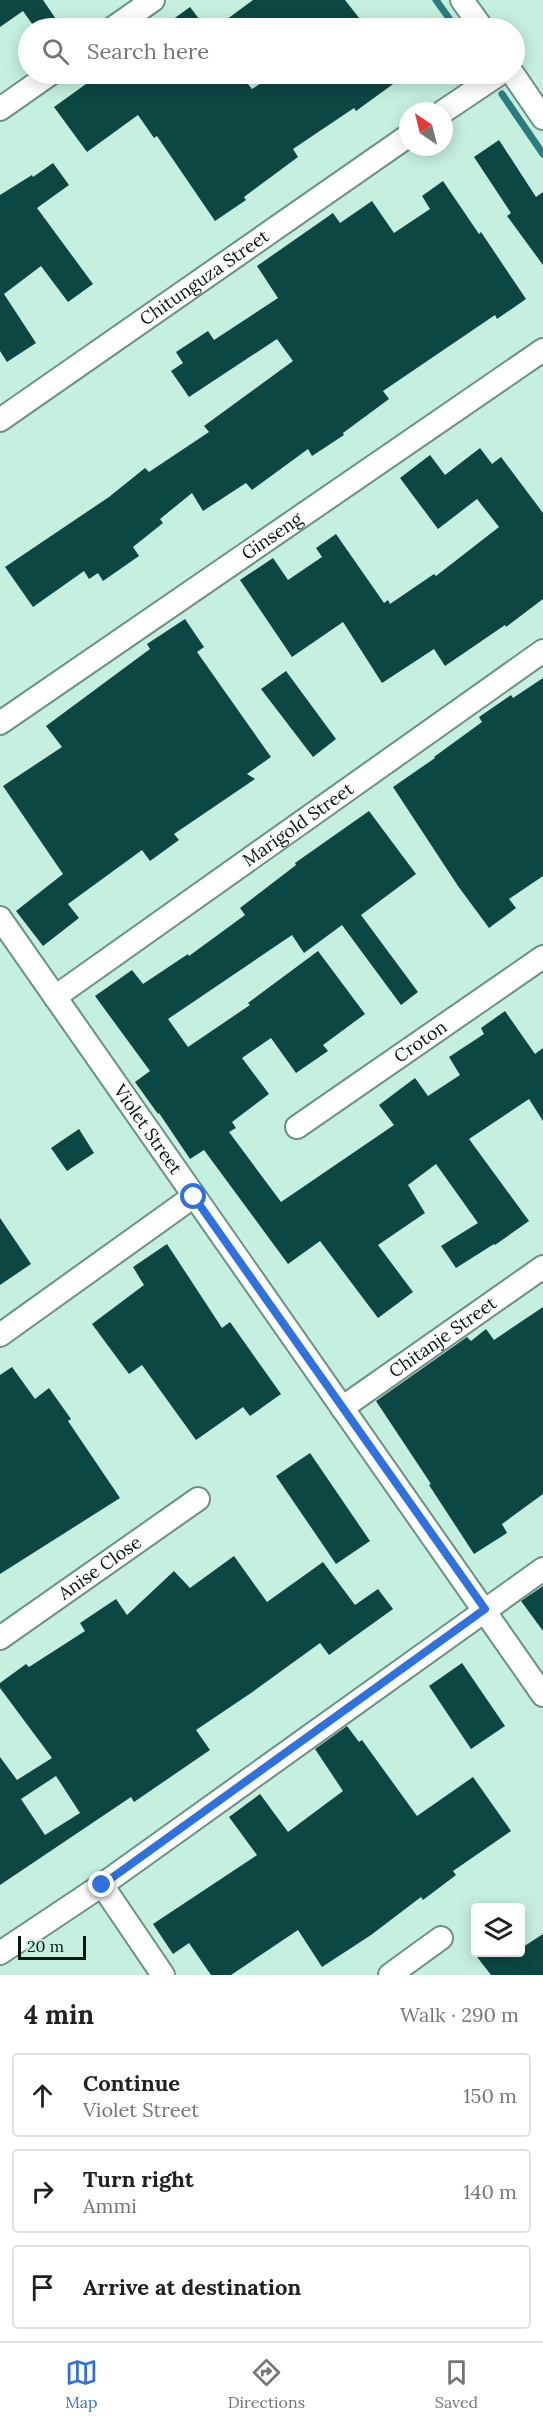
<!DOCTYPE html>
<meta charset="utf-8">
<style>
:root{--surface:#fff;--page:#f6f6f6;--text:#202124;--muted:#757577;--line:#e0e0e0;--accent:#2f71de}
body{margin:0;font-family:Lora,serif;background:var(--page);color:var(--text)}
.controls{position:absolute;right:18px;bottom:18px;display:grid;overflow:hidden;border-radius:6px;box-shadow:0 3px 15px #0003}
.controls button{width:54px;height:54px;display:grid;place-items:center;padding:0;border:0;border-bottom:2px solid var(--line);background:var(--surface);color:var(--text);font:30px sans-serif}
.compass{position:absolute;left:399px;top:102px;width:54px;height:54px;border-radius:50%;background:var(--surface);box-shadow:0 3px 15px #0003;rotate:325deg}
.scale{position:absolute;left:18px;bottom:15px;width:68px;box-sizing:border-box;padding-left:6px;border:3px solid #061610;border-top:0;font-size:16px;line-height:21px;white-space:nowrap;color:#061610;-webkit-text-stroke:4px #c5f0e0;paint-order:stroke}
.stop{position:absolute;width:18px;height:18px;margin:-14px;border:4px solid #2f71de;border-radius:50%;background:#fff}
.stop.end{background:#2f71de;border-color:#fff;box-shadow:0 2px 6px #0008}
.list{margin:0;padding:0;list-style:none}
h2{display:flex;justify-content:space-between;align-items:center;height:78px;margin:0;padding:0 24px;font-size:26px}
h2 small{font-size:20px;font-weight:400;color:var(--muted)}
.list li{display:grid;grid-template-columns:39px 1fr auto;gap:18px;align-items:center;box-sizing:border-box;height:84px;margin:0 12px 12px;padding:0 12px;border:2px solid var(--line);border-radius:6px}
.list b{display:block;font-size:22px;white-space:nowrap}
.list p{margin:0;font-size:20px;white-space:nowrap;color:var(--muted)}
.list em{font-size:20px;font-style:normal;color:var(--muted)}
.icon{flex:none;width:33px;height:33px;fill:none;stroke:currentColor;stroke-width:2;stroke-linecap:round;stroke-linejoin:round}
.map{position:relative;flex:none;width:543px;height:1975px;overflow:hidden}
.search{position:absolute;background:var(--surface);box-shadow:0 3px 15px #0003;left:18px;right:18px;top:18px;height:66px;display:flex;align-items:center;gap:15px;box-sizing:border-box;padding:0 21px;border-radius:33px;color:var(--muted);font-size:22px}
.sheet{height:366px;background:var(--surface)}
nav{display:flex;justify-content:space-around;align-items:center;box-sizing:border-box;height:84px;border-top:2px solid var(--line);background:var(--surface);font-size:16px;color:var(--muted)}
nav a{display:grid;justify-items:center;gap:3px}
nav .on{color:var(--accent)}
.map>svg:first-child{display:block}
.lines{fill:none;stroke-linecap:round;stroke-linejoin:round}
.stream{stroke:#2c7b81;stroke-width:7}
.building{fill:#0c4743;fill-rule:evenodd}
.street-casing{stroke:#6a9183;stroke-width:26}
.street{stroke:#fff;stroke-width:22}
.route{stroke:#2f71de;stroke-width:8}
.labels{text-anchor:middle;stroke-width:6;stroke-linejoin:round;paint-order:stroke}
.street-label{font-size:18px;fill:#061610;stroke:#c5f0e0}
</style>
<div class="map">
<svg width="543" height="1975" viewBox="0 0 543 1975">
<rect width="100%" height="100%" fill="#c5f0e0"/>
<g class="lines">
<g class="stream">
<path d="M436,0L456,28"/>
<path d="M502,94L543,154"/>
</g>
</g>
<g class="building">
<path d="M0,0H43L62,28H35L23,11L0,27Z"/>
<path d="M253,0H345L367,28H215Z"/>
<path d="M190,7L206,28H161Z"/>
<path d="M100,74H240L252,89L275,74H407L356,111L354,108L293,149L298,157L244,197L246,200L215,221L157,136L154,138L138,115L87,152L54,107Z"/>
<path d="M499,140L536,197L543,192V265L507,216L511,213L474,157Z"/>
<path d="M53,163L69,185L37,208L93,284L68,302L41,266L4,294L36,343L7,362L0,351V195L32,175L33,177Z"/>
<path d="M443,181L479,234L481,232L526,299L497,319L495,315L383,391L389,399L343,433L344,435L312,456L308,449L252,490L246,483L203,511L192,493L160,519L163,523L133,547L139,556L103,581L98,573L89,579L84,571L33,607L5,567L109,497L145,468L149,472L209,432L204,426L293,361L277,339L189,397L171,371L183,363L176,352L208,331L214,340L278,298L257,266L333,213L340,223L372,201L394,233L430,209L422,196Z"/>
<path d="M480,448L492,464L501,457L543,513V599L506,627L505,625L445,666L434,649L382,683L343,622L292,657L240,580L273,558L288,580L322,557L316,548L336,534L384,603L388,600L390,604L434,574L436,576L499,527L477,499L438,529L400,478L430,455L445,475Z"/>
<path d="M185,619L204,647L197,652L271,757L247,774L255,779L174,834L179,840L150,861L142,850L68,904L79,918L43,946L16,911L63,874L3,786L62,747L46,726L150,649L147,644Z"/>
<path d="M286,671L336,739L313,757L261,689Z"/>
<path d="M543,678V876L509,899L516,908L489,928L458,886L393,787L435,758L434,757L482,722L479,717L511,695L513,698Z"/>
<path d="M369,811L416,874L361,915L418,992L401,1005L342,925L304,953L292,935L168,1019L188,1047L250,1005L248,1003L318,951L365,1014L323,1045L328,1051L296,1073L271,1038L242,1058L269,1094L232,1122L236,1128L229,1132L281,1202L394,1125L379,1105L415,1078L428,1096L460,1075L449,1057L484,1034L481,1028L505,1011L535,1054L543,1048V1121L529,1099L469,1139L529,1221L495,1245L494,1244L456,1268L441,1246L478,1223L436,1164L408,1185L425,1213L378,1245L413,1292L378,1318L320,1241L288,1264L204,1150L190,1159L159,1113L158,1114L135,1082L150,1071L95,996L132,970L143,984L188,954L189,956L245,915L240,908L296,865L295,863Z"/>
<path d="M79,1129L94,1153L67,1171L51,1148Z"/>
<path d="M0,1218L31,1264L0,1285Z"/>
<path d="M167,1244L222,1328L230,1322L281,1394L250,1416L243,1407L196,1440L142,1365L129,1374L92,1324L144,1285L133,1267Z"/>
<path d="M543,1307V1494L502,1524L507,1533L474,1554L429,1485L431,1484L376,1401L467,1337L471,1341L486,1329L494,1340Z"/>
<path d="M12,1367L35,1399L49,1388L71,1419L68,1421L120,1498L0,1574V1375Z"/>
<path d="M310,1453L370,1541L336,1564L276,1476Z"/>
<path d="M234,1556L267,1602L323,1562L355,1605L378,1589L393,1609L329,1655L320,1643L251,1693L196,1730L210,1750L134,1802L131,1797L0,1885V1757L17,1780L52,1758L0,1688V1683L26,1664L29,1667L85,1631L80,1623L116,1599L127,1615L174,1571L190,1588ZM56,1776L80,1813L45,1835L21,1799Z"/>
<path d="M543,1586V1631L521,1601Z"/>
<path d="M462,1663L505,1726L471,1749L429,1686Z"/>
<path d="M347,1726L359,1742L362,1740L417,1816L473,1777L511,1831L453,1871L456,1875L423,1900L421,1897L371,1935L322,1967L298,1930L231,1975H211L189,1943L173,1954L153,1924L257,1855L229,1817L260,1794L288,1832L343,1791L315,1749Z"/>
<path d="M543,1934V1975H491L474,1953H520V1949Z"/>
</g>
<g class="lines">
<defs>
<g id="street">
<path d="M462,0L482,28"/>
<path d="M113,28L153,0"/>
<path d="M513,74L543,118"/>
<path d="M0,109L50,74"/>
<path d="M444,111L499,74"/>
<path id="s1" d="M0,420L408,136"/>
<path id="s2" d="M0,723L543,350"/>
<path id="s3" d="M0,918L543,1695"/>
<path id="s4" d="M55,997L543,651"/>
<path id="s5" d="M297,1127L543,957"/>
<path d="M0,1335L194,1196"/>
<path id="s6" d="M342,1408L543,1267"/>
<path id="s7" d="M0,1638L198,1499"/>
<path d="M102,1885L163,1975"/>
<path d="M0,1953L102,1885L543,1569"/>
<path d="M390,1975L441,1938"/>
</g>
</defs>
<use href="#street" class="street-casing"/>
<use href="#street" class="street"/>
</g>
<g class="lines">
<path class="route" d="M102,1885L485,1609L194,1197"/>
</g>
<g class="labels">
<g class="street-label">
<text dy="6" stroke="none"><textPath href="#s1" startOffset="249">Chitunguza Street</textPath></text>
<text dy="6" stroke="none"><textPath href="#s2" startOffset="330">Ginseng</textPath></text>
<text dy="6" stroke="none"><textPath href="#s4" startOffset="298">Marigold Street</textPath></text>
<text dy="6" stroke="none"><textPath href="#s5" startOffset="150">Croton</textPath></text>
<text dy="6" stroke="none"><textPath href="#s3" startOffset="258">Violet Street</textPath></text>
<text dy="6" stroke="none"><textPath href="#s6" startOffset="123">Chitanje Street</textPath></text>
<text dy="6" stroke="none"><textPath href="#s7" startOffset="122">Anise Close</textPath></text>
</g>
</g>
</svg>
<div class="controls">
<button><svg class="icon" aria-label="layers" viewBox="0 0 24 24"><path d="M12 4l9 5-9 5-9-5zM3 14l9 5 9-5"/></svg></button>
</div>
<svg class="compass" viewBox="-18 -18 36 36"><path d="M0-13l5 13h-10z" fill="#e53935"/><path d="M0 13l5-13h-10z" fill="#757577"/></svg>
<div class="scale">20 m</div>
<div class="stop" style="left:194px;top:1197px"></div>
<div class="stop end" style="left:102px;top:1885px"></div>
<div class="search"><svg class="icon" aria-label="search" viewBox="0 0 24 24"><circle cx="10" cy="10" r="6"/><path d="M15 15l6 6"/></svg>Search here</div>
</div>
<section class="sheet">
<h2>4 min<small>Walk · 290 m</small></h2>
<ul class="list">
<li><svg class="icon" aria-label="ahead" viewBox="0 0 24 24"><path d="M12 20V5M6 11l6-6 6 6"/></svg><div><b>Continue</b><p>Violet Street</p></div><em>150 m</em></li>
<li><svg class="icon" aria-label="right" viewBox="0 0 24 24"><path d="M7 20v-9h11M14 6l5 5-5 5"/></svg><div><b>Turn right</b><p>Ammi</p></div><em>140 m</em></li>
<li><svg class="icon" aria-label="arrive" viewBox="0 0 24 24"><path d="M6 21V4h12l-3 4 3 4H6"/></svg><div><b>Arrive at destination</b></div></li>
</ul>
</section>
<nav>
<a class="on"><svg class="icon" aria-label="map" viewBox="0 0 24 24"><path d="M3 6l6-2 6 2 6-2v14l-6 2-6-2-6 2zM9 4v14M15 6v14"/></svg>Map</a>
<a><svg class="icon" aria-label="directions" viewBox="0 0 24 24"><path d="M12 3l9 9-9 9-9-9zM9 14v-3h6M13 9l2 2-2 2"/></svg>Directions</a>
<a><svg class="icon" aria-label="saved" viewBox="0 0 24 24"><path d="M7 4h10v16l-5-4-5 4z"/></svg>Saved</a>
</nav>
